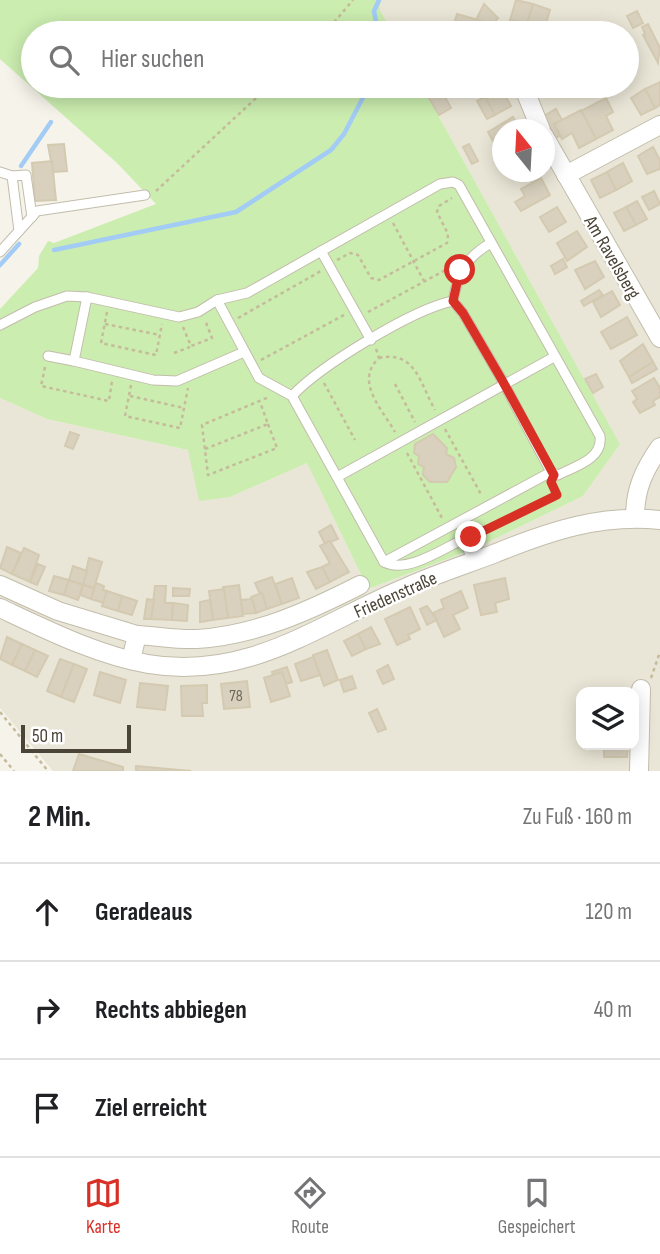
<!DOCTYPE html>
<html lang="de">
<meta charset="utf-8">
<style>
:root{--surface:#fff;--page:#f2f2f2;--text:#202124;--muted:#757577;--line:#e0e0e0;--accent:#d93025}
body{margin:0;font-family:"Sofia Sans Condensed",sans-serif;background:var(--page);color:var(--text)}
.controls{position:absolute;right:21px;bottom:21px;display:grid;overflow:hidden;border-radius:14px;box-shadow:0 4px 18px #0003}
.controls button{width:63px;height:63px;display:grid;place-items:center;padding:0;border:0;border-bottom:2px solid var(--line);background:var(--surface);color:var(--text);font:35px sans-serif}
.compass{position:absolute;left:492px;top:119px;width:63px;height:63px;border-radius:50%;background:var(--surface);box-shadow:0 4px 18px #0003;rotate:342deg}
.scale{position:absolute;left:21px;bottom:18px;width:110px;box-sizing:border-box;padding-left:7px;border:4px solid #4b4537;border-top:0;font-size:19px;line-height:24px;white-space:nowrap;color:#4b4537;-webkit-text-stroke:5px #fff;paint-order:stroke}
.stop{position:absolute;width:21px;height:21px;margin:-16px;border:5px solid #d93025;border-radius:50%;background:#fff}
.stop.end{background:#d93025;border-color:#fff;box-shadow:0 2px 7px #0008}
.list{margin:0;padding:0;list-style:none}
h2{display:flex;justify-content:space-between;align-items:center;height:91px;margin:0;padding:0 28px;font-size:30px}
h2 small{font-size:23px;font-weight:400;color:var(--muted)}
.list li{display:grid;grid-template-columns:46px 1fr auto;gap:21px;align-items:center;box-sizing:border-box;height:98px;padding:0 28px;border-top:2px solid var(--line)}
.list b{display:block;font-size:26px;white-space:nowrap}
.list em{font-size:23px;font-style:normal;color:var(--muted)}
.icon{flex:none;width:38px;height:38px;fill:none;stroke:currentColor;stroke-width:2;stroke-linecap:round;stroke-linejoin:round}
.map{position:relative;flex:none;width:660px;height:771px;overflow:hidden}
.search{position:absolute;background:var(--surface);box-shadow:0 4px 18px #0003;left:21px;right:21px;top:21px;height:77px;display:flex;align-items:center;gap:18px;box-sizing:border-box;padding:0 24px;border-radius:38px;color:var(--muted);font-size:26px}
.sheet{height:385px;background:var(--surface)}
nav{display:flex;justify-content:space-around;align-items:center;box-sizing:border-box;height:98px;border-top:2px solid var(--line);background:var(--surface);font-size:19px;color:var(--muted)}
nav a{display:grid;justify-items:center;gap:4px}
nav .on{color:var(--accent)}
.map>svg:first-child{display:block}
.residential{fill:#eae6d7;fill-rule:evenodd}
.green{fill:#cbedb0}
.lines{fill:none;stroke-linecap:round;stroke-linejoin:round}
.stream{stroke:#a2ccf6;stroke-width:4.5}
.building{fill:#d9d1be;stroke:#d4cab1;stroke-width:2}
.service-casing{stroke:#c2bdab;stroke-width:11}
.minor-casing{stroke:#c2bdab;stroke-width:20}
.path{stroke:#c5bb9b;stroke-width:2.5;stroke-dasharray:3.5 3.5;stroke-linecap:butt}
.service{stroke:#fff;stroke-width:9}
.minor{stroke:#fff;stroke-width:18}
.route{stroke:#d93025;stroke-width:9}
.labels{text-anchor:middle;stroke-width:5;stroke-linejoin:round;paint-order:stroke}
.number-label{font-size:16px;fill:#6e6859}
.street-label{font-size:19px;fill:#4b4537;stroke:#fff}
</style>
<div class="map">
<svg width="660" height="771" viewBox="0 0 660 771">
<rect width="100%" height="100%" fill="#f6f3ea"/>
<path class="residential" d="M380,0H660V771H53L0,708V398L47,419L188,450L230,497L307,463L368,589L476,548L583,496L620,444L422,86H627V33H393L380,10ZM503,130H544V172H503ZM581,692H634V745H581Z"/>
<path class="green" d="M0,0H380V10L393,33H33V86H422L620,444L583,496L476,548L368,589L307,463L230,497L199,501L188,450L47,419L0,398V309L38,268L39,256L48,241L54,243L156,204L117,163L0,59Z"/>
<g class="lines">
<g class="stream">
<path d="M378,33L374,11L379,0"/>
<path d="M21,166L51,122"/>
<path d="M54,250L236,212L331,150L344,134L369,86"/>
<path d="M0,265L19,244"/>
</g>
</g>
<g class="building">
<path d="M516,0L533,4L527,24L510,20Z"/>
<path d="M484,4L498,18L493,24L476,20Z"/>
<path d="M533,4L550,10L544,30L527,24Z"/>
<path d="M637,11L643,23L633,28L627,16Z"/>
<path d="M457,14L485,22L482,33H451Z"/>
<path d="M648,24L660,48L658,63L643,35L645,34L642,27Z"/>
<path d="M660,82V105L655,108L645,89Z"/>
<path d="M440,88L451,108L439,115L427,95Z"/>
<path d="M501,88L511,106L495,115L485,97Z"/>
<path d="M645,89L655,108L641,115L631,98Z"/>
<path d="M485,97L495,115L487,119L477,101Z"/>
<path d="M606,98L613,112L606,116L613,130L596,139L581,111Z"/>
<path d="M556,109L562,120L554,124L560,136L555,138L544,116Z"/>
<path d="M581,110L596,139L579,148L572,133L562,139L554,124Z"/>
<path d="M513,117L520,130H503V144L497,148L488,132Z"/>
<path d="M64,144L67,171L53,172L48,145Z"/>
<path d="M469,144L478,161L472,164L463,147Z"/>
<path d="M653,147L660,160V169L647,174L638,156Z"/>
<path d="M52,161L56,200L35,201L32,163Z"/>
<path d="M623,163L632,181L616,190L607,172Z"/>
<path d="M607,172L616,190L600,198L591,180Z"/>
<path d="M541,178L550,195L521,211L515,202L525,196L521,189Z"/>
<path d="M654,191L660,204L649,210L642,197Z"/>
<path d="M637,201L647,219L636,225L626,207Z"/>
<path d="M557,207L566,222L549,232L540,217Z"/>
<path d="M626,207L636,225L624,231L614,213Z"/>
<path d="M577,231L587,247L567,261L557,243Z"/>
<path d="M563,259L567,267L555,274L551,266Z"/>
<path d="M595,261L604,277L585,289L575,270Z"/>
<path d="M599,290L603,295L584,306L581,301Z"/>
<path d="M612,291L620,305L601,317L593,302Z"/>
<path d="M627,317L637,335L611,349L601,332Z"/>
<path d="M643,344L653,362L629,377L620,361Z"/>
<path d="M653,362L657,369L632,383L629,377Z"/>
<path d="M596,374L603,387L593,393L585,379Z"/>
<path d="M654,378L660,388V397L653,401L655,405L640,413L633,402L637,399L632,391Z"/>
<path d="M70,432L79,435L73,449L65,446Z"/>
<path d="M433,434L447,448L446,454L454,458L456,467L447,482H430L423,475L424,467L418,464L419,456L414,453L415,444Z"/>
<path d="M331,525L338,539L325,544L319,532Z"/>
<path d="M330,541L349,572L330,582L322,567L330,563L320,546Z"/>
<path d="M7,547L21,553L12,574L0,568Z"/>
<path d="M24,548L39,555L30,582L12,574Z"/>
<path d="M89,558L102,562L94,588L83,585Z"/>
<path d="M38,564L45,567L37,585L30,582Z"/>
<path d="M73,566L87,571L83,585L69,580Z"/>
<path d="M322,567L330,582L316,589L307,572Z"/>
<path d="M54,576L69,580L64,595L49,591Z"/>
<path d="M272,577L282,604L267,609L255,583Z"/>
<path d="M292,578L299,598L282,604L275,584Z"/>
<path d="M505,578L509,599L495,603L497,612L481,615L474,585Z"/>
<path d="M69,580L83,585L78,600L64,595Z"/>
<path d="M96,583L104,586L103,590L107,591L104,603L91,599Z"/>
<path d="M83,585L94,588L91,599L80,595Z"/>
<path d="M239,585L243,616L228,618L223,587Z"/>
<path d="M155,586H166L165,603H173L172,620L151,619Z"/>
<path d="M173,588L190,589L189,596H173Z"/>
<path d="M224,589L228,618L213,620L209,591Z"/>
<path d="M107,591L122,596L118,611L102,606Z"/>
<path d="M461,591L468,608L453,615L460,629L444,637L433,613L444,608L441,600Z"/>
<path d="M262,593L267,609L256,613L251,597Z"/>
<path d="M122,596L137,601L132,615L118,611Z"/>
<path d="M147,599L154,600L151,619H144Z"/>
<path d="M252,599L256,613L243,614L241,600Z"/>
<path d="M210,600L213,620L200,622V602Z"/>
<path d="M173,603L188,605L187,621L172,620Z"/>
<path d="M427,606L437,620L427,625L420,609Z"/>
<path d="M410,607L420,629L408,635L410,639L397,645L385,619Z"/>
<path d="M371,627L380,644L366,649L358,634Z"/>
<path d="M358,634L366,649L352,656L344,641Z"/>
<path d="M7,637L22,644L12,665L0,659Z"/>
<path d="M22,644L35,650L25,671L12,665Z"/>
<path d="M35,650L48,656L37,677L25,671Z"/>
<path d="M327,650L338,680L324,686L313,655Z"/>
<path d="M313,657L320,675L301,681L295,664Z"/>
<path d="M60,659L74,664L61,697L47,691Z"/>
<path d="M74,664L87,669L74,702L61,697Z"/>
<path d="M388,665L394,679L383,684L377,671Z"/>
<path d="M287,667L292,682L286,684L282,672L273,675L272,672Z"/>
<path d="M100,672L126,680L120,703L94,695Z"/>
<path d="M282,672L290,696L271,702L264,678Z"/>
<path d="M352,676L356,688L344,692L340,680Z"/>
<path d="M247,681L250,707L224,709L221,684Z"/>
<path d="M140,683L168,686L165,710L137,707Z"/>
<path d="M207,685V703H202L203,716H182L181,686Z"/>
<path d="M377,709L386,729L378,732L369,713Z"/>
<path d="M604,745H628L627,757H604Z"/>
<path d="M79,754L123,767V771H73Z"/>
<path d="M136,766L191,771H136Z"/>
</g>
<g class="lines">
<defs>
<g id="service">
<path d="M0,172L12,176L19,231"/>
<path d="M12,176L26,175L32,217"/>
<path d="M321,251L371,340"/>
<path d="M0,252L37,211L145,195"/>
<path d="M87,297L74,361L153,380L177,381L244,352"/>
<path d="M217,300L259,378L292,396L384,562C407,574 442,549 464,539L473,562"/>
<path d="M453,301C458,273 466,257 491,243"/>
<path d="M0,325L35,307L67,296L87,297L179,317L198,312L217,300L247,293L440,184L453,182L459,185L600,436C603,459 576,466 558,475L551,472L384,562"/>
<path d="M48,356L74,361"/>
<path d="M292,396C320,366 413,309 453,301L463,313L502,380L551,472"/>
<path d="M339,476L554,357"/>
</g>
<g id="minor">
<path d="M523,86L541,130"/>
<path d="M544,136L660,338"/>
<path d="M566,175L660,125"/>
<path d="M635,517C635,489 644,470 660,447"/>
<path d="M0,585L58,611L137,635L131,660"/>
<path d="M0,608C47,630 97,655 148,664C249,681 320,623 407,587C436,574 467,564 496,553C550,531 601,514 660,520"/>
<path d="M137,635C157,636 177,640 197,639C256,635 307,612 360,585"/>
<path d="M639,771L641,689"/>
</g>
</defs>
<use href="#service" class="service-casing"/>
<use href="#minor" class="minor-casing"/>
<g class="path">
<path d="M325,33L353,0"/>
<path d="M156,191L269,86"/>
<path d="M393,223L424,281"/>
<path d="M337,260L350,253L358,255L371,278L379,280L447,243L448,234L437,212L439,206L452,198"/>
<path d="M107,312L101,343L156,355L162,324"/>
<path d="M368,312L451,267"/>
<path d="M238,318L321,271"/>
<path d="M105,324L160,335"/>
<path d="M183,327L191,346L212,338L205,320"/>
<path d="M376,349L379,358C354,381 382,409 395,432"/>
<path d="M174,353L190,347"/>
<path d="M379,358C416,350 420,384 435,410"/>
<path d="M261,360L344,315"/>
<path d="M45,367L41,386L109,401L112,381"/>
<path d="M324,383L355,440"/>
<path d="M395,384L415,422"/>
<path d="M131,385L125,416L180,428L188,388"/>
<path d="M130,396L184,408"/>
<path d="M268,424L277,448L208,475L202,425L269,397"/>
<path d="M445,429L482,496"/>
<path d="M205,449L268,424L260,402"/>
<path d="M407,453L442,518"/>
<path d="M474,536L557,495L553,487"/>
<path d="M651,678L660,652"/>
<path d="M0,712L48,771"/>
<path d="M0,754L14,771"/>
</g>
<use href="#service" class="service"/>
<use href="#minor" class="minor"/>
</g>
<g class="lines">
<path class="route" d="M460,270L453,301L463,313L502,380L554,475L551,482L557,495L471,537"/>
</g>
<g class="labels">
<g class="number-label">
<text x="236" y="701">78</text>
</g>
<g class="street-label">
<text transform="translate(613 257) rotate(60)" y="7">Am Ravelsberg</text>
<text transform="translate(395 594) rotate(-24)" y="7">Friedenstraße</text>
</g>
</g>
</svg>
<div class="controls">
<button><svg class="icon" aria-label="layers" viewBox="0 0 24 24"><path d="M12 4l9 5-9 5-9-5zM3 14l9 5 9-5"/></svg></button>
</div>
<svg class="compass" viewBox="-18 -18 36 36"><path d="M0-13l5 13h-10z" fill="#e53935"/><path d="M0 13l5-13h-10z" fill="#757577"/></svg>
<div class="scale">50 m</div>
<div class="stop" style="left:460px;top:270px"></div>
<div class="stop end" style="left:471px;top:537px"></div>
<div class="search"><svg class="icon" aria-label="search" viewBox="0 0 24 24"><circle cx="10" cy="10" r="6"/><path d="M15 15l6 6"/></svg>Hier suchen</div>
</div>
<section class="sheet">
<h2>2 Min.<small>Zu Fuß · 160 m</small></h2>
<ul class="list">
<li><svg class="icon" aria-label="ahead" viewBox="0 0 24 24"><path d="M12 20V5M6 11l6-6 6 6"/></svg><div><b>Geradeaus</b></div><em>120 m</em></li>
<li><svg class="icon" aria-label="right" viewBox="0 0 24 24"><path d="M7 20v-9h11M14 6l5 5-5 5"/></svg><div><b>Rechts abbiegen</b></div><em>40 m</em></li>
<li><svg class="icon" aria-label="arrive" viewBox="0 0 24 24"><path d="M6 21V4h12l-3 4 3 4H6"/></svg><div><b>Ziel erreicht</b></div></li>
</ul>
</section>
<nav>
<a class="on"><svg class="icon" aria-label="map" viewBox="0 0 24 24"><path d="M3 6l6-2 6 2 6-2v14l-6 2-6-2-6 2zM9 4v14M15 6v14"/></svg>Karte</a>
<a><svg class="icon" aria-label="directions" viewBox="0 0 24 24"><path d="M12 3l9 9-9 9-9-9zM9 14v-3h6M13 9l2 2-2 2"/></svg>Route</a>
<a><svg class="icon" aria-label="saved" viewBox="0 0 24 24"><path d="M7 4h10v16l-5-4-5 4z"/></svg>Gespeichert</a>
</nav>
